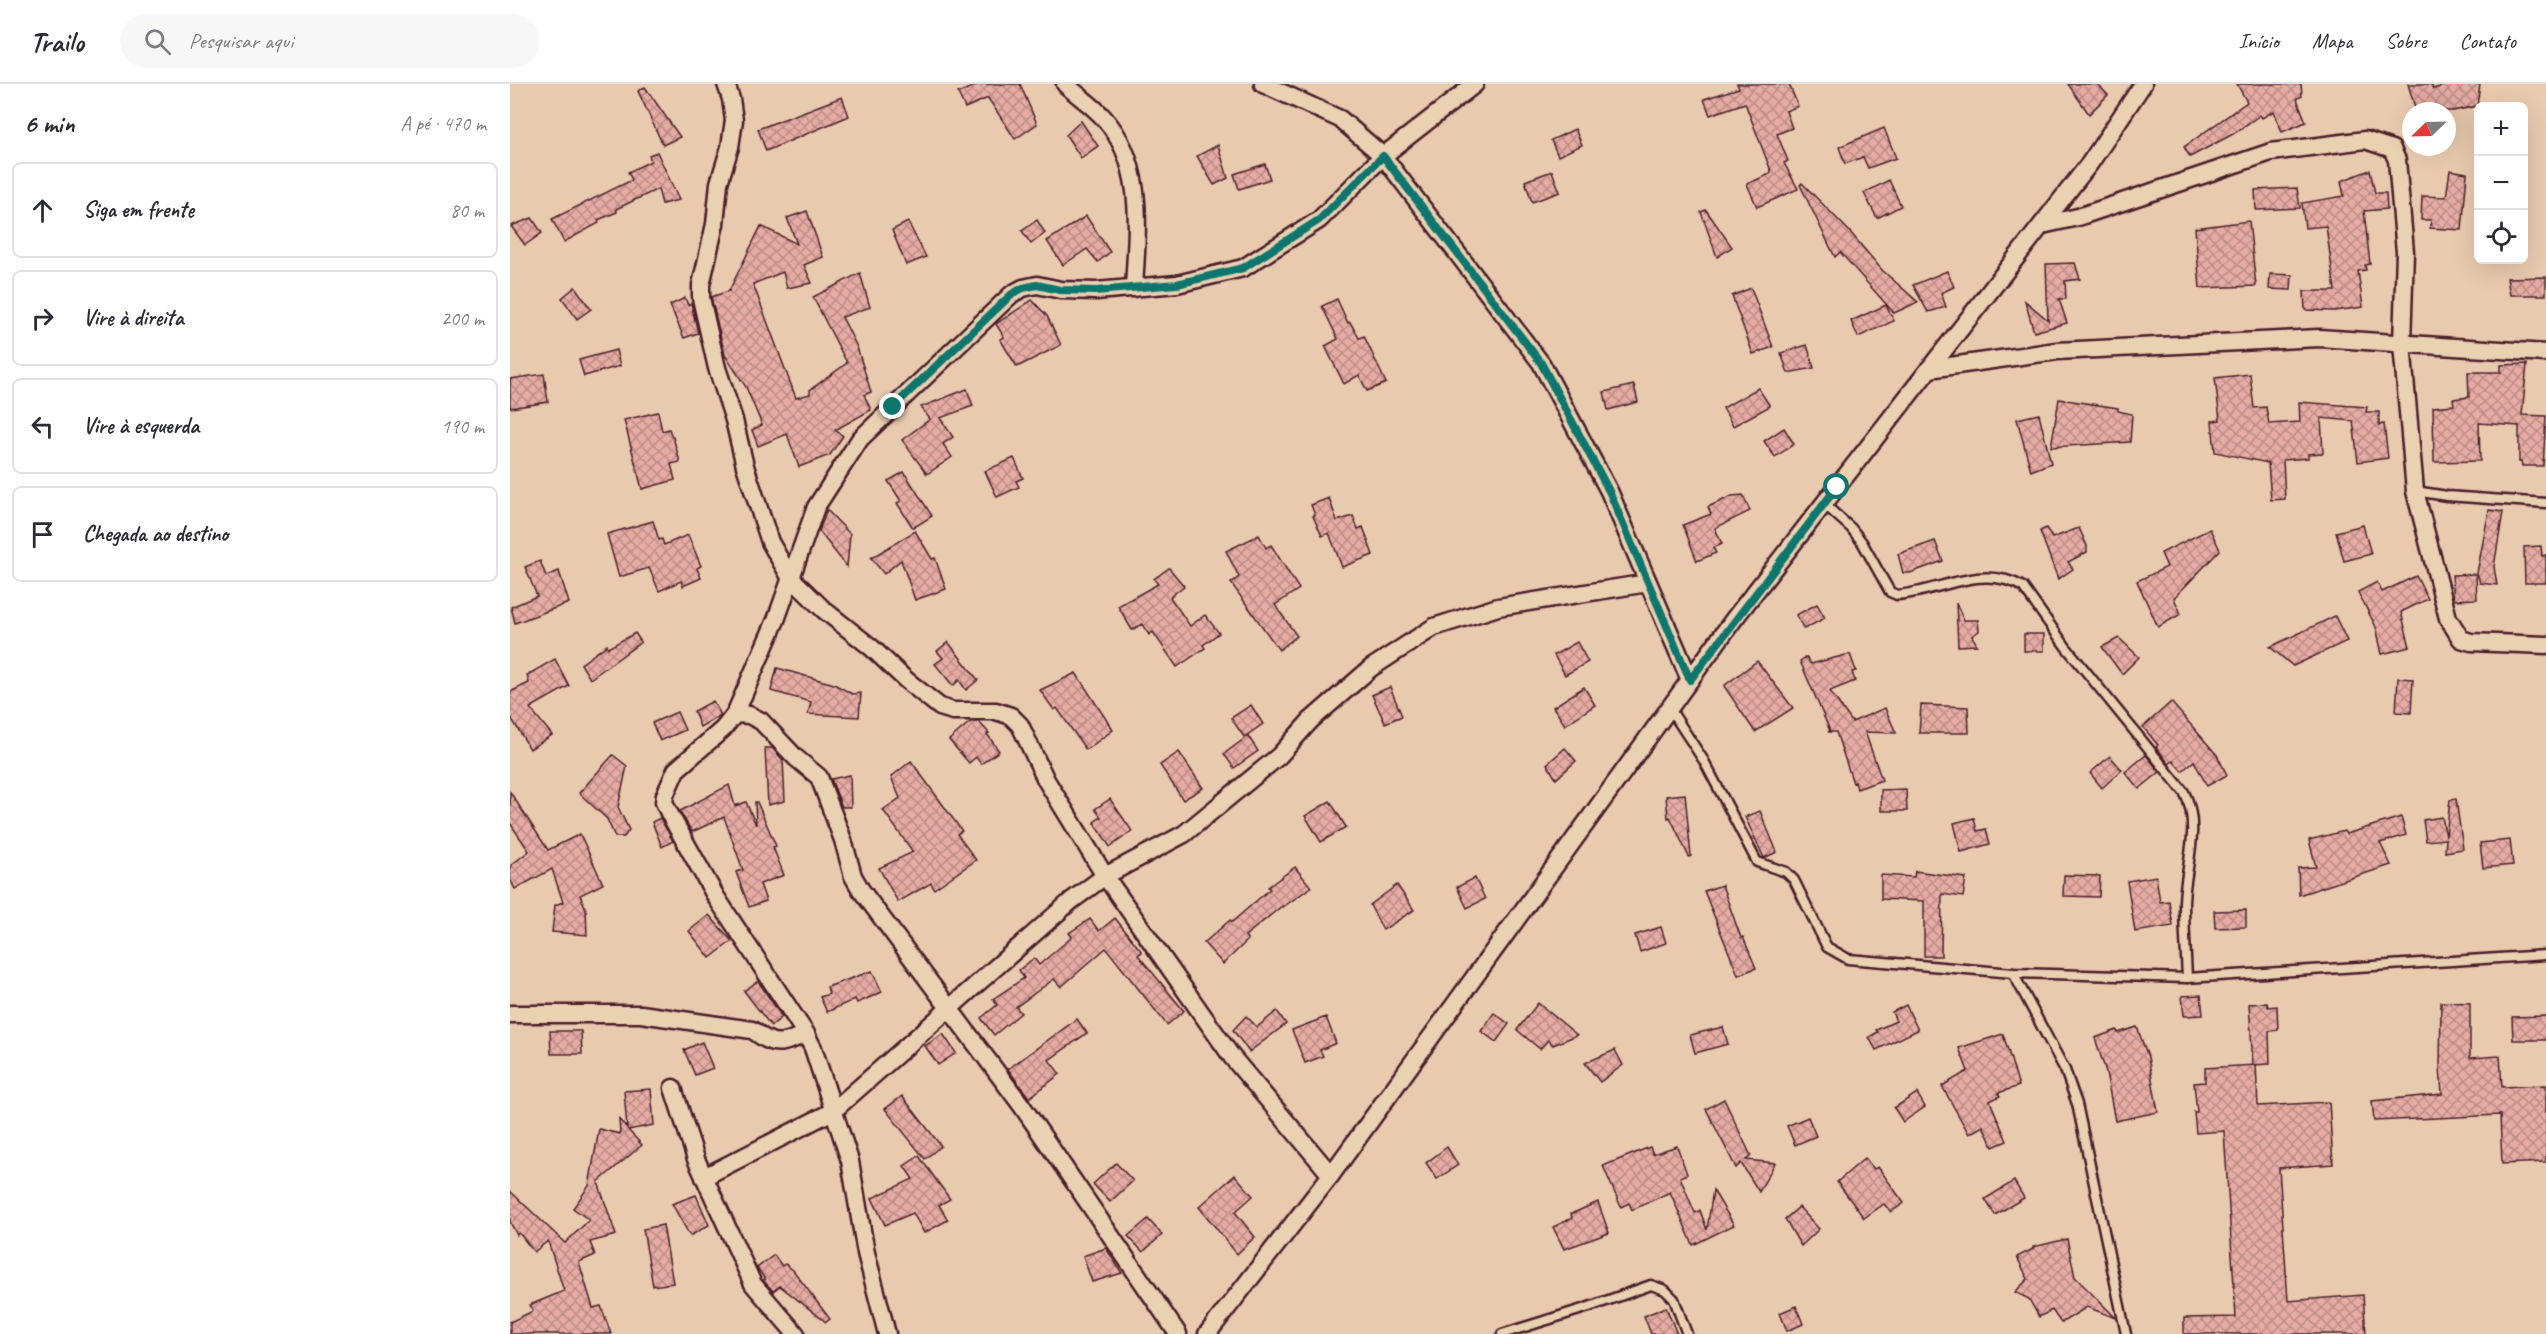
<!DOCTYPE html>
<html lang="pt">
<meta charset="utf-8">
<style>
:root{--surface:#fff;--page:#f7f7f7;--text:#2b2b33;--muted:#7c7c81;--line:#e1e1e2}
body{margin:0;font-family:Caveat,sans-serif;background:var(--page);color:var(--text)}
.controls{position:absolute;right:18px;top:18px;display:grid;overflow:hidden;border-radius:9px;box-shadow:0 6px 24px #0002}
.controls button{width:54px;height:54px;display:grid;place-items:center;padding:0;border:0;border-bottom:2px solid var(--line);background:var(--surface);color:var(--text);font:30px sans-serif}
.compass{position:absolute;left:1892px;top:18px;width:54px;height:54px;border-radius:50%;background:var(--surface);box-shadow:0 6px 24px #0002;rotate:247deg}
.stop{position:absolute;width:18px;height:18px;margin:-14px;border:4px solid #0f766e;border-radius:50%;background:#fff}
.stop.end{background:#0f766e;border-color:#fff;box-shadow:0 2px 6px #0008}
.list{margin:0;padding:0;list-style:none}
h2{display:flex;justify-content:space-between;align-items:center;height:78px;margin:0;padding:0 24px;font-size:26px}
h2 small{font-size:20px;font-weight:400;color:var(--muted)}
.list li{display:grid;grid-template-columns:39px 1fr auto;gap:18px;align-items:center;box-sizing:border-box;height:96px;margin:0 12px 12px;padding:0 12px;border:2px solid var(--line);border-radius:9px}
.list b{display:block;font-size:22px;white-space:nowrap}
.list em{font-size:20px;font-style:normal;color:var(--muted)}
.icon{flex:none;width:33px;height:33px;fill:none;stroke:currentColor;stroke-width:2;stroke-linecap:round;stroke-linejoin:round}
.map{position:relative;flex:none;width:2036px;height:1250px;overflow:hidden}
header{display:flex;align-items:center;gap:36px;box-sizing:border-box;height:84px;padding:0 30px;background:var(--surface);border-bottom:2px solid var(--line)}
header strong{font-size:28px}
nav{display:flex;gap:33px;margin-inline-start:auto;font-size:21px}
.search{width:420px;height:54px;background:var(--page);display:flex;align-items:center;gap:15px;box-sizing:border-box;padding:0 21px;border-radius:33px;color:var(--muted);font-size:22px}
main{display:flex}
aside{flex:1;background:var(--surface)}
.map>svg:first-child{display:block}
.building{fill:url(#building-cross-hatch);stroke:#4a1f2b;stroke-width:1.5}
.lines{fill:none;stroke-linecap:round;stroke-linejoin:round}
.lane-casing{stroke:#4a1f2b;stroke-width:13}
.street-casing{stroke:#4a1f2b;stroke-width:21}
.lane{stroke:#e9d1b1;stroke-width:8}
.street{stroke:#e9d1b1;stroke-width:16}
.route{stroke:#0f766e;stroke-width:8}
</style>
<header>
<strong>Trailo</strong>
<div class="search"><svg class="icon" aria-label="search" viewBox="0 0 24 24"><circle cx="10" cy="10" r="6"/><path d="M15 15l6 6"/></svg>Pesquisar aqui</div>
<nav><a>Início</a><a>Mapa</a><a>Sobre</a><a>Contato</a></nav>
</header>
<main>
<aside>
<h2>6 min<small>A pé · 470 m</small></h2>
<ul class="list">
<li><svg class="icon" aria-label="ahead" viewBox="0 0 24 24"><path d="M12 20V5M6 11l6-6 6 6"/></svg><div><b>Siga em frente</b></div><em>80 m</em></li>
<li><svg class="icon" aria-label="right" viewBox="0 0 24 24"><path d="M7 20v-9h11M14 6l5 5-5 5"/></svg><div><b>Vire à direita</b></div><em>200 m</em></li>
<li><svg class="icon" aria-label="left" viewBox="0 0 24 24"><path d="M17 20v-9H6M10 6l-5 5 5 5"/></svg><div><b>Vire à esquerda</b></div><em>190 m</em></li>
<li><svg class="icon" aria-label="arrive" viewBox="0 0 24 24"><path d="M6 21V4h12l-3 4 3 4H6"/></svg><div><b>Chegada ao destino</b></div></li>
</ul>
</aside>
<div class="map">
<svg width="2036" height="1250" viewBox="0 0 2036 1250">
<defs>
<pattern id="building-cross-hatch" width="8" height="8" patternUnits="userSpaceOnUse" patternTransform="scale(1.5)"><rect width="8" height="8" fill="#e6aca4"/><path d="M0 0l8 8M0 8l8-8" fill="none" stroke="#bc8b86"/></pattern>
</defs>
<rect width="100%" height="100%" fill="#e8caae"/>
<filter id="ink" filterUnits="userSpaceOnUse"><feTurbulence type="fractalNoise" baseFrequency=".0167" numOctaves="2"/><feDisplacementMap in="SourceGraphic" scale="12" xChannelSelector="R" yChannelSelector="G"/><feConvolveMatrix kernelMatrix="1 2 1 2 8 2 1 2 1" color-interpolation-filters="sRGB"/></filter>
<g filter="url(#ink)">
<g class="building">
<path d="M469,0H510L527,40L505,55L478,14L455,24L448,9Z"/>
<path d="M1227,0H1279L1288,22L1276,27L1282,44L1267,50L1278,77L1274,79L1288,105L1247,123L1237,100L1260,90L1261,87L1235,19L1200,31L1194,15L1229,4Z"/>
<path d="M1558,0H1587L1598,11L1579,30Z"/>
<path d="M1727,0H1791L1792,12L1787,15L1796,38L1772,48L1764,27L1752,34L1750,31L1723,50L1680,73L1674,63L1737,18Z"/>
<path d="M1898,0H1921L1923,5L1940,0H1970L1967,22L1943,27H1906Z"/>
<path d="M135,3L170,53L153,61L128,7Z"/>
<path d="M332,13L339,32L256,67L248,45Z"/>
<path d="M571,37L588,62L571,74L556,51Z"/>
<path d="M1374,44L1386,74L1358,84L1353,73L1335,80L1329,63Z"/>
<path d="M1065,45L1072,61L1048,72L1041,56Z"/>
<path d="M708,61L718,94L704,101L687,72Z"/>
<path d="M147,68L169,116L152,120L148,105L106,125L107,128L88,136L89,139L54,158L42,135L122,96L118,88L141,77L139,71Z"/>
<path d="M755,80L760,95L729,105L724,90Z"/>
<path d="M1860,86L1865,109H1876L1877,125L1854,127L1860,180L1855,181L1856,186L1848,187L1853,223L1824,227L1795,226L1794,207H1825L1816,142L1795,144L1792,119L1834,112L1831,97Z"/>
<path d="M1940,86L1957,89L1952,146L1920,144L1921,136H1911L1912,112L1936,113Z"/>
<path d="M1042,87L1050,108L1022,118L1015,97Z"/>
<path d="M1379,96L1391,122L1367,134L1354,109Z"/>
<path d="M1292,99L1340,148L1372,186L1408,218L1384,229L1330,168L1325,173L1290,101Z"/>
<path d="M1787,104L1790,124L1746,126L1745,106Z"/>
<path d="M1196,126L1222,163L1207,173L1191,128Z"/>
<path d="M297,127L313,173L294,181L302,199L277,204L273,188L243,200L286,314L300,310V306L337,279L303,213L350,189L360,223L332,233L347,263L361,308L354,311L361,326L325,346L333,352L320,371L289,383L277,350L248,362L242,346L252,341L236,303L215,271L201,213L219,207L251,142L287,160L277,134Z"/>
<path d="M576,132L600,168L588,178L577,165L553,181L537,157Z"/>
<path d="M22,134L32,149L15,161L1,142Z"/>
<path d="M527,136L535,149L521,160L512,147Z"/>
<path d="M1739,137L1746,202L1690,204L1685,144Z"/>
<path d="M398,138L416,173L396,181L382,146Z"/>
<path d="M1565,179L1570,195L1555,197L1556,215H1549L1557,239L1524,248L1515,217L1538,236L1536,180Z"/>
<path d="M1437,187L1444,203L1431,209L1436,223L1418,228L1403,201Z"/>
<path d="M1760,190L1782,191L1781,206L1759,205Z"/>
<path d="M2036,193V211H2000L1997,194Z"/>
<path d="M65,203L81,225L67,235L52,214Z"/>
<path d="M1241,204L1263,263L1243,270L1222,212Z"/>
<path d="M175,214L178,221L181,219L188,249L174,254L160,221Z"/>
<path d="M827,215L838,239L840,238L849,254L854,252L876,299L857,307L849,291L834,300L815,262L828,255L812,222Z"/>
<path d="M522,216L537,232L551,261L507,283L490,255L494,253L486,240Z"/>
<path d="M1376,221L1384,237L1348,253L1341,237Z"/>
<path d="M1297,261L1304,284L1278,289L1271,269Z"/>
<path d="M106,266L110,282L74,292L69,276Z"/>
<path d="M2017,280L2012,331L2036,332L2033,382H2012L2011,378H2009V342L1969,339L1970,377L1924,378L1923,323L1944,321L1943,315L1959,313L1958,288H1991V281Z"/>
<path d="M34,290L38,318L0,324V295Z"/>
<path d="M1740,290L1744,324L1756,323L1759,340L1790,338L1789,318L1857,323L1856,328H1869V341L1874,340L1878,374L1848,378L1843,337L1811,334L1813,369L1798,370V374L1773,376L1775,415L1761,416L1758,379L1705,368L1702,337L1710,336L1705,294Z"/>
<path d="M1124,301L1128,318L1098,326L1094,308Z"/>
<path d="M1248,304L1260,322L1223,342L1213,324Z"/>
<path d="M457,305L463,322L430,334L443,353L433,360L442,373L417,390L392,356L420,335L411,323Z"/>
<path d="M1549,315L1608,324V327L1622,330L1620,358L1541,363Z"/>
<path d="M148,328L152,347L159,345L162,353H163L170,378L161,380L165,396L132,405L114,336Z"/>
<path d="M1529,330L1541,379L1521,387L1507,335Z"/>
<path d="M1274,344L1284,360L1265,373L1254,357Z"/>
<path d="M504,374L513,394L506,397L509,403L487,413L475,387Z"/>
<path d="M394,388L422,432L403,444L387,419L391,417L378,397Z"/>
<path d="M1233,411L1240,427L1205,444L1212,460L1203,464L1206,469L1187,477L1173,441L1201,430L1198,423L1222,412Z"/>
<path d="M819,414L827,437L843,432L848,445L853,443L863,471L832,483L819,449L812,452L803,432L805,431L801,421Z"/>
<path d="M317,426L340,450L337,483L309,447Z"/>
<path d="M1979,426L1993,428L1984,483L1987,501L1970,499L1967,489Z"/>
<path d="M143,437L149,456L152,455L154,461L178,451L191,482L187,484L191,494L173,502L171,497L149,507L139,484L109,493L97,450Z"/>
<path d="M1853,441L1861,470L1834,477L1826,448Z"/>
<path d="M1536,444L1542,454L1569,444L1577,462V468L1558,478L1563,485L1548,495L1530,447Z"/>
<path d="M1700,445L1710,466L1664,514L1671,530L1648,543L1627,497L1657,483L1651,469Z"/>
<path d="M405,447L422,475L425,474L436,505L405,516L391,476L374,490L361,474Z"/>
<path d="M749,451L756,464L761,461L789,505L765,521L787,552L769,566L721,499L729,493L716,467Z"/>
<path d="M1425,457L1433,477L1400,489H1393L1388,470Z"/>
<path d="M2031,462L2032,472L2036,471V499H2015L2014,463Z"/>
<path d="M30,477L36,492L49,487L59,519L5,539L1,523L27,512L15,483Z"/>
<path d="M659,484L674,502L660,513L680,542L695,531L709,549L693,561L695,564L667,583L643,548L639,551L632,540L622,546L608,522L648,500L644,495Z"/>
<path d="M1966,490L1967,515L1944,516L1942,491Z"/>
<path d="M1906,492L1918,515L1891,528L1900,563L1872,570L1866,543L1848,508L1867,498L1872,508Z"/>
<path d="M1446,519L1454,536H1468L1469,547L1462,552L1467,561L1448,562Z"/>
<path d="M1307,520L1315,534L1294,545L1286,531Z"/>
<path d="M1825,532L1837,557L1783,582L1760,563Z"/>
<path d="M125,549L131,558L80,595L71,580L97,561L98,564Z"/>
<rect x="1514" y="550" width="20" height="17"/>
<path d="M1609,554L1629,573L1612,590L1592,563Z"/>
<path d="M438,558L468,596L456,606L449,596L443,602L425,580L433,574L427,567Z"/>
<path d="M1067,558L1078,578L1055,591L1044,571Z"/>
<path d="M1340,570L1346,587L1342,588L1345,597L1320,607L1342,638L1375,624L1386,649L1355,648L1372,696L1347,705L1345,698L1343,699L1326,648H1318L1320,647L1290,577L1296,573L1301,580Z"/>
<path d="M45,575L59,602L20,624L42,651L20,665L0,632V608L19,599L17,591Z"/>
<path d="M1247,577L1283,624L1245,648L1214,602Z"/>
<path d="M267,584L324,600L342,610L351,609L349,633L298,630L301,618L261,607Z"/>
<path d="M566,589L603,646L576,666L547,624L544,626L530,606Z"/>
<path d="M1888,594L1903,595L1901,629L1886,628Z"/>
<path d="M880,603L892,632L875,639L862,611Z"/>
<path d="M1074,603L1085,621L1055,641L1043,623Z"/>
<path d="M203,617L211,631L190,643L184,627Z"/>
<path d="M1661,618L1707,671L1717,691L1697,702L1684,677L1672,687L1663,677L1659,680L1646,663L1648,661L1633,643Z"/>
<path d="M741,621L753,640L734,653L721,634Z"/>
<path d="M1411,621L1458,623L1459,649H1409Z"/>
<path d="M167,628L175,646L150,657L142,639Z"/>
<path d="M460,638H469L479,649L477,650L489,667L471,680L466,673L459,679L439,656Z"/>
<path d="M738,652L748,667L724,684L714,670Z"/>
<path d="M255,664H262L273,676L275,717L258,721Z"/>
<path d="M1055,664L1066,677L1046,695L1037,680Z"/>
<path d="M669,668L693,704L673,716L650,681Z"/>
<path d="M103,671L117,682L108,723L119,746L114,753H105L97,735L69,709Z"/>
<path d="M1636,671L1650,688L1629,705L1615,688Z"/>
<path d="M1600,672L1612,686L1592,704L1580,689Z"/>
<path d="M401,677L452,747L447,750L466,776L424,805L421,799L388,818L369,784L403,768L373,726L390,714L381,693Z"/>
<path d="M340,691L341,723H332L321,695Z"/>
<path d="M219,701L225,722L236,718L246,741L245,718H247L266,762L263,763L274,791L250,800L256,817L239,823L226,788L233,786L214,733L182,748L170,727Z"/>
<path d="M1396,705L1397,727H1371V706Z"/>
<path d="M0,708L38,766L70,750L93,800L70,811L76,825L77,851L42,848L45,821L53,818L42,785L5,805L0,795V782L19,767L0,739Z"/>
<path d="M1175,710L1181,772L1179,773L1160,733L1158,734L1156,712Z"/>
<path d="M600,715L622,747L600,763L584,738L591,733L585,725Z"/>
<path d="M1946,715L1953,765L1935,768L1936,755L1916,757L1913,736L1932,733L1936,752L1940,716Z"/>
<path d="M820,717L836,743L811,758L795,732Z"/>
<path d="M1250,727L1267,768L1254,774L1235,733Z"/>
<path d="M1891,733L1896,751L1870,759L1881,781L1789,811L1788,784L1806,783L1799,756L1834,747L1836,750Z"/>
<path d="M150,734L163,757L152,763L142,738Z"/>
<path d="M1464,734L1467,747L1476,745L1480,760L1451,768L1444,739Z"/>
<path d="M2000,756L2003,781L1973,784L1970,759Z"/>
<path d="M785,783L801,803L773,823L772,822L735,852L738,856L713,880L694,859L720,836L722,838L760,805L758,803Z"/>
<path d="M1405,787L1456,794L1453,813L1432,810L1431,872H1414V817L1371,815V791L1404,793Z"/>
<path d="M1554,791L1590,792L1589,813L1553,812Z"/>
<path d="M1646,792L1650,818L1659,817L1663,842L1625,848L1617,797Z"/>
<path d="M965,794L975,815L957,824L947,803Z"/>
<path d="M887,801L904,826L873,846L860,821Z"/>
<path d="M1212,801L1231,854L1233,853L1246,884L1228,891L1194,807Z"/>
<path d="M1736,826V843L1705,844L1704,827Z"/>
<path d="M199,831L222,857L200,874L179,847Z"/>
<path d="M605,834L632,868L628,871L674,927L657,941L596,864L551,903L544,895L506,923L511,929L484,951L471,934L487,921L483,915L514,894L509,886L524,874L529,881L562,853L559,849L580,835L589,847Z"/>
<path d="M1151,843L1156,859L1130,868L1125,851Z"/>
<path d="M362,887L372,908L347,919L345,915L317,928L310,913L319,910L317,903Z"/>
<path d="M248,897L272,933L261,942L234,907Z"/>
<path d="M1691,911L1693,931L1674,932L1672,912Z"/>
<path d="M1931,918L1960,919V974L1990,972L1992,1003L2036,1001V1078L1992,1080L1990,1031L1864,1037L1862,1017L1932,1010L1930,983Z"/>
<path d="M1028,919L1067,951L1043,961L1038,956L1030,965L1007,946Z"/>
<path d="M1757,919L1758,923L1767,922L1768,946L1759,947L1760,980L1743,981L1739,920Z"/>
<path d="M1396,921L1408,946L1366,966L1359,953L1368,948L1366,946L1386,937L1382,928Z"/>
<path d="M767,927L776,940L739,968L723,946L736,932L747,943Z"/>
<path d="M984,929L999,940L986,958L971,947Z"/>
<path d="M2036,932V956H2003L2002,933Z"/>
<path d="M816,933L826,959L810,966L813,972L795,979L782,946Z"/>
<path d="M567,935L577,949L539,976L550,990L519,1014L498,985Z"/>
<path d="M1213,943L1218,960L1185,969L1180,951Z"/>
<path d="M1627,943L1638,973L1648,1028L1605,1037L1596,988L1585,954L1607,946L1608,949Z"/>
<path d="M40,947H71L72,970H41Z"/>
<path d="M433,950L446,969L428,981L415,962Z"/>
<path d="M1493,950L1509,1002L1488,1009L1490,1012L1480,1017L1497,1057L1483,1063L1473,1042L1459,1050L1432,1002L1458,987L1449,964Z"/>
<path d="M192,958L203,984L185,991L174,966Z"/>
<path d="M1105,966L1113,981L1090,998L1075,979Z"/>
<path d="M1746,981L1748,1022L1819,1018L1823,1080L1769,1084L1778,1217L1853,1211L1856,1250H1674V1234L1726,1233L1714,1047L1686,1049L1684,1028H1687L1684,999L1695,998V984Z"/>
<path d="M141,1005L144,1041L118,1046L132,1061L88,1098L106,1151L80,1158L85,1171L69,1178L83,1224L91,1222L101,1250H0V1238L23,1227L20,1221L54,1207L38,1157L24,1168L9,1149L7,1151L0,1138V1107L55,1159L79,1136L63,1124L79,1102L89,1045L110,1050L109,1035L117,1044L114,1007Z"/>
<path d="M1407,1009L1415,1023L1393,1038L1384,1024Z"/>
<path d="M392,1012L431,1062L415,1075L375,1025Z"/>
<path d="M1214,1015L1241,1072L1236,1076L1265,1079L1249,1108L1231,1079L1226,1084L1196,1025Z"/>
<path d="M1298,1033L1306,1052L1285,1061L1277,1042Z"/>
<path d="M1167,1062L1177,1090L1170,1093L1185,1129L1190,1126L1197,1146L1203,1106L1224,1141L1183,1161L1160,1108L1122,1126L1119,1119L1111,1123L1093,1082L1140,1063L1143,1070Z"/>
<path d="M937,1063L948,1081L927,1095L916,1079Z"/>
<path d="M409,1072L440,1115L429,1121L438,1136L414,1149L403,1129L375,1141L362,1114L403,1095L394,1082Z"/>
<path d="M1355,1074L1364,1085L1368,1083L1394,1119L1381,1128L1374,1120L1354,1134L1327,1098Z"/>
<path d="M606,1079L623,1097L600,1118L583,1100Z"/>
<path d="M725,1091L743,1112L725,1128L745,1153L727,1170L689,1123Z"/>
<path d="M1504,1097L1514,1114L1485,1131L1475,1115Z"/>
<path d="M186,1111L199,1141L180,1152L162,1120Z"/>
<path d="M1088,1118L1099,1149L1054,1165L1043,1143L1062,1134L1061,1130Z"/>
<path d="M1289,1123L1309,1145L1291,1162L1275,1135Z"/>
<path d="M638,1135L652,1151L633,1168L618,1152Z"/>
<path d="M153,1141L163,1199L143,1202L133,1145Z"/>
<path d="M1557,1155L1565,1193L1606,1234L1577,1223L1551,1239L1542,1226L1529,1233L1519,1215L1505,1208L1518,1195L1507,1173L1523,1165V1163Z"/>
<path d="M596,1164L612,1189L582,1198L573,1172Z"/>
<path d="M264,1171L272,1182L275,1180L283,1186L320,1235L316,1238L270,1202L263,1207L253,1196L255,1195L247,1184Z"/>
<path d="M1286,1222L1293,1240L1277,1247L1270,1229Z"/>
<path d="M1156,1223L1167,1250H1141L1134,1232Z"/>
</g>
<g class="lines">
<defs>
<g id="lane">
<path d="M1905,407L1937,412L2036,419"/>
<path d="M1314,420L1341,444L1352,458L1380,508L1387,511C1429,508 1471,479 1513,503L1556,563L1674,708C1692,742 1675,782 1674,818C1674,843 1676,869 1677,894"/>
<path d="M1160,625L1194,677L1247,778L1276,788L1284,796L1317,863L1338,875L1503,889L1677,894L2036,871"/>
<path d="M1503,889L1555,986L1567,1020L1616,1250"/>
<path d="M992,1250L1079,1223L1141,1201L1155,1206L1164,1215L1177,1250"/>
</g>
<g id="street">
<path d="M216,0L221,15L224,36L220,63L209,99L205,140L191,201V214L207,284L224,336L235,382L260,458L280,493L314,526L362,564L396,596L430,623L443,627H486L501,632L510,641L536,696L595,792L722,973L821,1091"/>
<path d="M555,0C567,11 582,21 593,33C636,80 627,146 624,204"/>
<path d="M753,0L830,35L873,72L1031,279L1099,407L1180,596"/>
<path d="M1532,141L1568,133L1761,68L1855,56L1882,65L1887,76L1895,168L1892,260L1905,407L1938,534L1951,555L1961,558L2036,561"/>
<path d="M1419,285L1547,267L1809,254L2036,269"/>
<path d="M225,630L239,631L251,637L286,674L309,693L333,756L343,792L351,806L512,1022L668,1250"/>
<path d="M0,930H131L242,946C248,949 252,954 258,956C271,963 284,954 296,950"/>
<path d="M163,1004L186,1075L243,1200L286,1250"/>
<path d="M194,1093L323,1027L561,817L595,792L674,750L769,672L800,637L861,584L924,543L988,523L1138,499"/>
<path d="M377,1250L356,1169L340,1077L303,964L296,950L206,813L159,729L154,718L155,711L166,686L213,645L225,630L266,536L306,423L350,355L502,210L513,204L527,201L551,206L586,207L667,200L733,184L809,136L873,72L965,0"/>
<path d="M697,1250L821,1091L1224,535L1580,79L1633,0"/>
</g>
</defs>
<use href="#lane" class="lane-casing"/>
<use href="#street" class="street-casing"/>
<use href="#lane" class="lane"/>
<use href="#street" class="street"/>
</g>
</g>
<g class="lines" filter="url(#ink)">
<path class="route" d="M383,323L502,210L513,204L527,201L550,206L586,207L667,200L733,184L809,136L873,72L1031,279L1099,407L1180,596L1327,403"/>
</g>
</svg>
<div class="controls">
<button>+</button>
<button>−</button>
<button><svg class="icon" aria-label="locate" viewBox="0 0 24 24"><circle cx="12" cy="12" r="6"/><path d="M12 2v4M12 18v4M2 12h4M18 12h4"/></svg></button>
</div>
<svg class="compass" viewBox="-18 -18 36 36"><path d="M0-13l5 13h-10z" fill="#e53935"/><path d="M0 13l5-13h-10z" fill="#7c7c81"/></svg>
<div class="stop" style="left:1327px;top:403px"></div>
<div class="stop end" style="left:383px;top:323px"></div>
</div>
</main>
